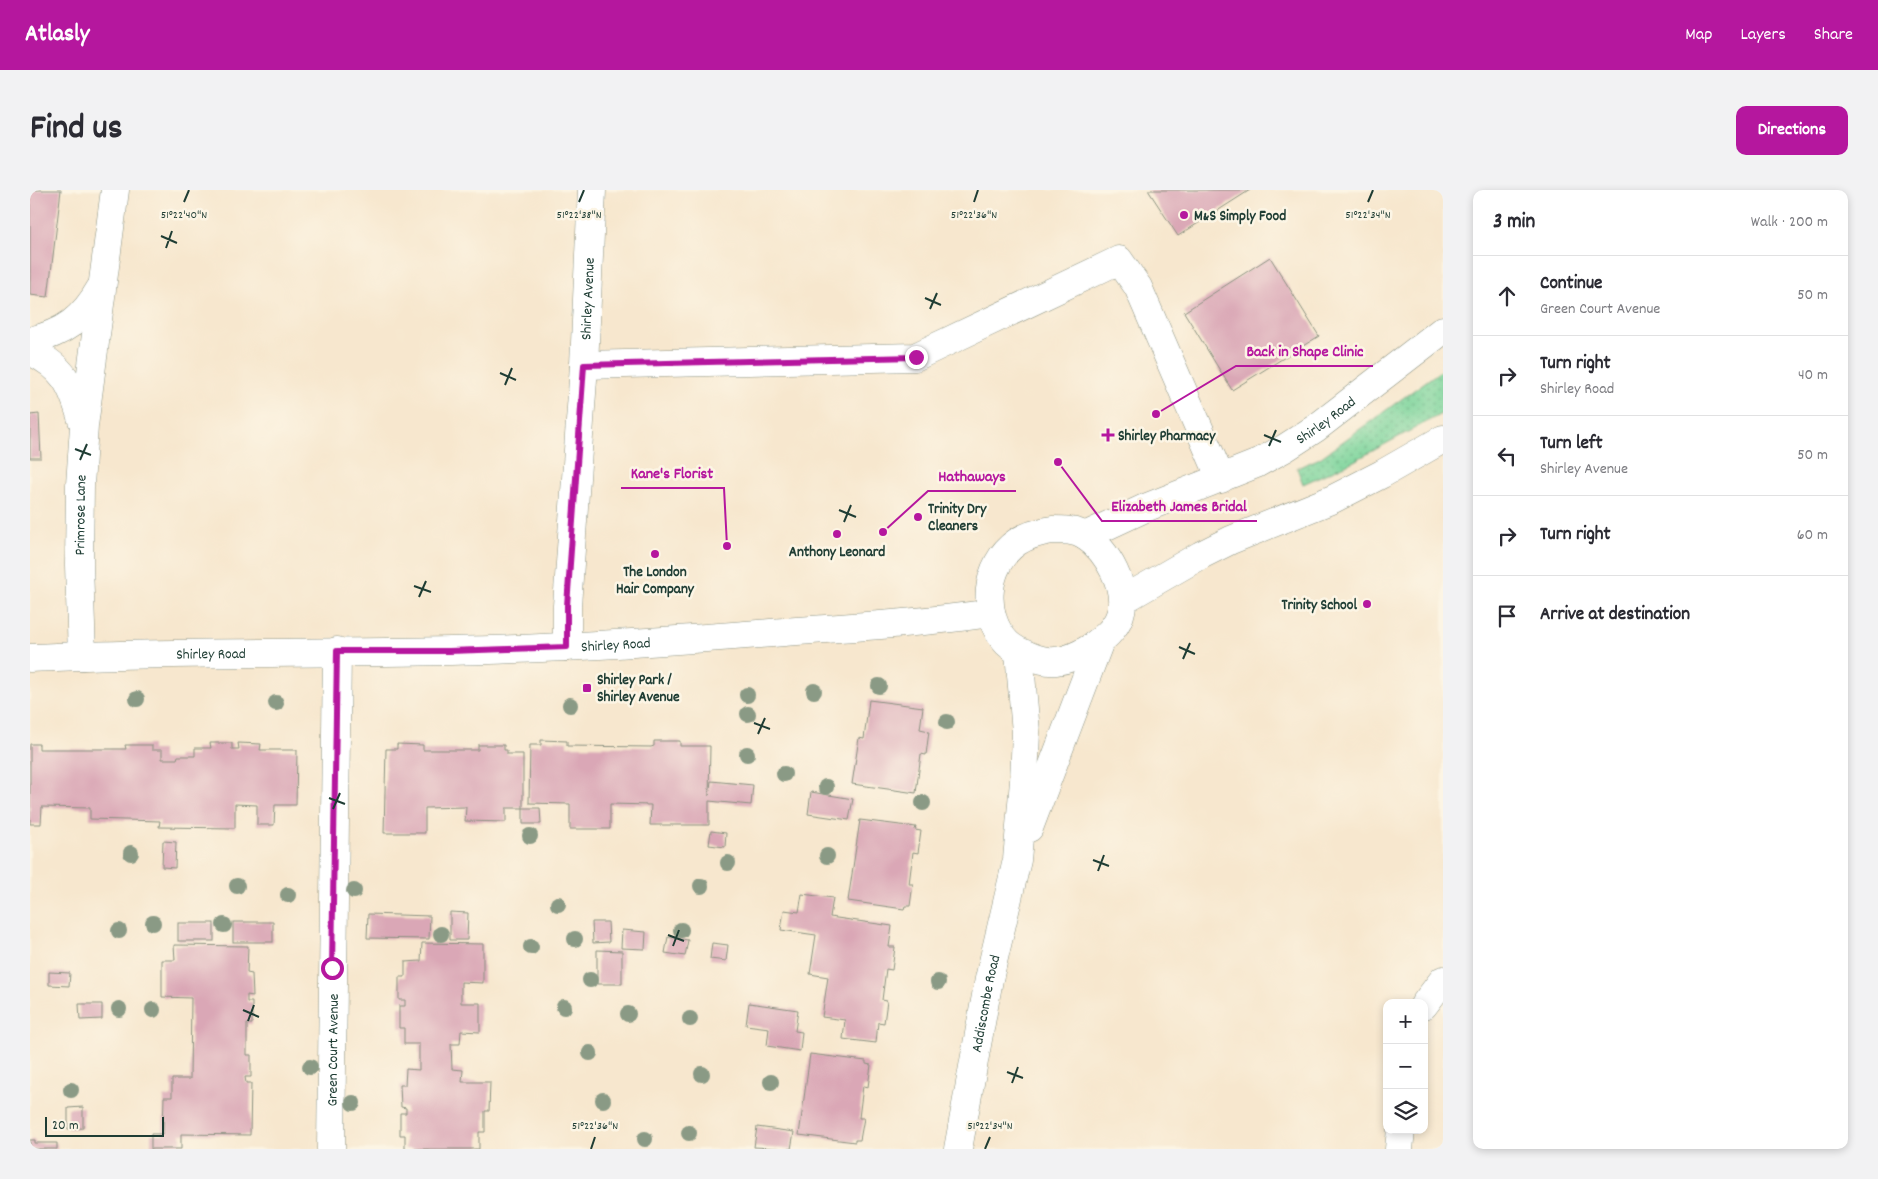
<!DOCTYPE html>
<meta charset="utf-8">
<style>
:root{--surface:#fff;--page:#f2f2f3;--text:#2b2b33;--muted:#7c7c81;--line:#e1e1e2;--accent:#b5179e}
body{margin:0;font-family:Dekko,sans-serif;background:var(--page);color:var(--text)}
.controls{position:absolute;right:15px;bottom:15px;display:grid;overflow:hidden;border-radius:10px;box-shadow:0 2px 8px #0003}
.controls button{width:45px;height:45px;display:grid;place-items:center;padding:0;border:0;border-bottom:1px solid var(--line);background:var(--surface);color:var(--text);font:25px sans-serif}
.scale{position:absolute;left:15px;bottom:12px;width:119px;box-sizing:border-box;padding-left:5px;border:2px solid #1f3d34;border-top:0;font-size:14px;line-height:18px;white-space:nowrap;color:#1f3d34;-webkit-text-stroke:4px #fcf5e5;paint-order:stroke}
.stop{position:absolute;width:15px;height:15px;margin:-11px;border:4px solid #b5179e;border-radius:50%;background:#fff}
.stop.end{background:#b5179e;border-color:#fff;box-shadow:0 1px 5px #0008}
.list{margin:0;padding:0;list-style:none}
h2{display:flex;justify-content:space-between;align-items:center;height:65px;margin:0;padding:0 20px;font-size:21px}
h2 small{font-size:16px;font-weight:400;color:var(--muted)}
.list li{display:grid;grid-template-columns:32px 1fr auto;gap:15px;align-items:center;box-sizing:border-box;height:80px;padding:0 20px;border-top:1px solid var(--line)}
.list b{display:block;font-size:19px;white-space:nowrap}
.list p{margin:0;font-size:16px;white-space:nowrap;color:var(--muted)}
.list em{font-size:16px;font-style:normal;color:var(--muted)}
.icon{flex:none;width:28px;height:28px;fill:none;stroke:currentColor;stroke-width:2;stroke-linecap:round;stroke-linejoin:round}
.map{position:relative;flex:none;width:1413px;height:959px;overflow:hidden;border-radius:10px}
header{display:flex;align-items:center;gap:30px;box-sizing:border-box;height:70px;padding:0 25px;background:var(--accent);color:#fff}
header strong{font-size:24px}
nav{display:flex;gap:28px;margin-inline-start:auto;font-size:18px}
.intro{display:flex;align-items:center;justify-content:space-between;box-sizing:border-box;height:120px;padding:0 30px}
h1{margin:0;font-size:35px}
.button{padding:12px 22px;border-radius:10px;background:var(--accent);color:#fff;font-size:18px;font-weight:700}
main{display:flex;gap:30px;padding:0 30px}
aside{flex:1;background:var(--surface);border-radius:10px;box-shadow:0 2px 8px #0003}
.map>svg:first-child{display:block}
.grass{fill:url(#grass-dots);stroke:#4d8868}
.building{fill:#daa7b6}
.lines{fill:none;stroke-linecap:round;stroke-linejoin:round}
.minor-casing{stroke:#8b9281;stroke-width:29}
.major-casing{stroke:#8b9281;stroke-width:29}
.highway-casing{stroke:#8b9281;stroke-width:29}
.minor{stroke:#fff;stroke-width:28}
.major{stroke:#fff;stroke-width:28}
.highway{stroke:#fff;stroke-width:28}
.tree{fill:#8a9a85}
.route{stroke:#b5179e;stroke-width:6}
.ticks{fill:none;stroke:#1f3d34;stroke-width:2}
.poi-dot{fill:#b5179e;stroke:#fcf5e5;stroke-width:2}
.labels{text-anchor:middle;stroke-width:5;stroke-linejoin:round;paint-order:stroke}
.poi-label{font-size:15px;font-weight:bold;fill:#1f3d34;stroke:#fcf5e5;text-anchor:start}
.street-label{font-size:15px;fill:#1f3d34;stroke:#fcf5e5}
.ticks-label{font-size:12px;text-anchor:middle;fill:#1f3d34;stroke:#fcf5e5;stroke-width:5;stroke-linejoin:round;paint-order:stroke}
.leader{fill:none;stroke:#b5179e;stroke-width:2}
.callout-dot{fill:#b5179e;stroke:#fcf5e5;stroke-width:2}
.callout-label{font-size:16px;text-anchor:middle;font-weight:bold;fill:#b5179e;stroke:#fcf5e5;stroke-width:5;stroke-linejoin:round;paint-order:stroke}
</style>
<header>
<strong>Atlasly</strong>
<nav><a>Map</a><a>Layers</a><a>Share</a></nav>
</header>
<div class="intro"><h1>Find us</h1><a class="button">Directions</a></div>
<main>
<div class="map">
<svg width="1413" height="959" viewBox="0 0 1413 959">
<defs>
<pattern id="grass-dots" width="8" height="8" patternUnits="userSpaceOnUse" patternTransform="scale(1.25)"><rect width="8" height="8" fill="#7bd49b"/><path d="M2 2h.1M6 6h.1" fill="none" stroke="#64ad7f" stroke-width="1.8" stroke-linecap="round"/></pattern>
</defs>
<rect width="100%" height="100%" fill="#fcf5e5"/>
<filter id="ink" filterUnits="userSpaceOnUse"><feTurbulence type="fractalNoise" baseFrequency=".02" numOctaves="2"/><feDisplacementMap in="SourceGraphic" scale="10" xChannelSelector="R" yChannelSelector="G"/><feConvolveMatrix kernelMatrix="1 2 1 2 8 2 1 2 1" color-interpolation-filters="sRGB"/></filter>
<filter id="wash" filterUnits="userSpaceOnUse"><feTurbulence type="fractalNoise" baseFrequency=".0096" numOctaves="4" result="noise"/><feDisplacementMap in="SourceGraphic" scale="20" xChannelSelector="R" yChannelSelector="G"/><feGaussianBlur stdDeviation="1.12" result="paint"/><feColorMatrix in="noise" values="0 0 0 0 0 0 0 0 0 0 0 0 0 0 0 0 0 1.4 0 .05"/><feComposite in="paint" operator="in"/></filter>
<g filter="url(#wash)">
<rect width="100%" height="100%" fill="#f7e7ce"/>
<path class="grass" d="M1413,179V223L1324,271L1273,294L1267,278L1290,268Z"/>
<g id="blocks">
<g class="building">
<path d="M0,0H31L18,107L0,105Z"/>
<path d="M1118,0H1220L1148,46Z"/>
<path d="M1240,67L1289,146L1202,200L1154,122Z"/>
<path d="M9,224L11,268H0V225Z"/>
<path d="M839,510L893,517L890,539L899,541L896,565L891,564L886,603L822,594L829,548L834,549Z"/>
<path d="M511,550L537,551V556L621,557L624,556V551H650V556H680L679,606L681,591L723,595L721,615L679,611V635H620L621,615L580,614V639H540V614L499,613L500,555H511Z"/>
<path d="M180,553H202V559H209L208,553L231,554L230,560H267L266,615H245L244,635H227V615L205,614V638L129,637L130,631L60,629V618L12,617L11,634H0V554H9V559H96L95,555H122V560H132V569H147L148,566H165V558H181Z"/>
<path d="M367,554L393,555V560H448V555H474V560H477V564H493V618H476V632L435,631L436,617L395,618V643H354L356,559H367Z"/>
<path d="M781,602L823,609L819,630L778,624Z"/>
<path d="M493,618H510L511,634H493Z"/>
<path d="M830,630L886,637L885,640L891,641L888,663L883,662L879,694H883L880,716H875L874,719L818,711Z"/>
<path d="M681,641L696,643L695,657L679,655Z"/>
<path d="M133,651L146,652L145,678L132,677Z"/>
<path d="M772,704L803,708L800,727L862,736L859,757H865L862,780L856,779L852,810L857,811L854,833L848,832L846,853L813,849L815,830L792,827L798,787L780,784L786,745L751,740L754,720L769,722Z"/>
<path d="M420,722L438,723L437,750H420Z"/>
<path d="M338,724L400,726L399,749L337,748Z"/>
<rect x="203" y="732" width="40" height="20"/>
<path d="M562,732H578L579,752L563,753Z"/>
<rect x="148" y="733" width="36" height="18"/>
<path d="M592,740L616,742L615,759L591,758Z"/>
<path d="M638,747L658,750L655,766L635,763Z"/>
<path d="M392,753L453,754V793L431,792V813H450V842L431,841L430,854H421L422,879L433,880L432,892H460L459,921H455V942H449V959H375V945H370V923H376V918L371,917L370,895H375L376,879L389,880V854H374V838H369V816H375V810H369V787H375V772L391,771Z"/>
<path d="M682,753L698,755L696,771L680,769Z"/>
<path d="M144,755L218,756L217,783L222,784L223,806L217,805V812H222V834H217V865H221V887H215L216,893H221L220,945L151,944V959H121V944H133L134,907H142V889H160L161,808L132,807V770H145Z"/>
<path d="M567,760L592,761V794H567Z"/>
<path d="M19,782L40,783L39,796L19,795Z"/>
<path d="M719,813L768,820L765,841L772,842L770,861L737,856L739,838L716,835Z"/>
<path d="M49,814H72V829L50,830Z"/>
<path d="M780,864L836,871V874L841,875L838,897L833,896L829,928H834L830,950H825V952L769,945Z"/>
<path d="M53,917V938L38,939V918Z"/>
<path d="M727,937L764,942L761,959L724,957Z"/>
<path d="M0,950H5V953H27V959H0Z"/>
</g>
</g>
</g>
<g filter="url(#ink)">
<use href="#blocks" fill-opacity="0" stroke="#8b9281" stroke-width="1"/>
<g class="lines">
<defs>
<g id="minor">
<path d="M0,151C34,143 53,129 70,99"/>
<path d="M0,161C34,177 42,195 52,230"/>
<path d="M554,175L885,167L1089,70L1108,97L1191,289"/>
<path id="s1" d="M537,457V416L554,175L562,0"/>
<path id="s2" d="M52,466L49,375L50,295L54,236L85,0"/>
<path d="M1394,815L1413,790"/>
<path id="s3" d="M301,959L307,461"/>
<path d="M1369,959L1371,940"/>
</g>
<g id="major">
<path id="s4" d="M0,468C140,461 281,464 421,461C532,459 643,451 754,442C823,437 893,433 961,423"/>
</g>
<g id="highway">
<path d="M1022,340C1034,340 1045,340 1055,346C1077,360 1099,399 1090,425C1085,440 1073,449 1060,458C1049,465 1039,470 1026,471C1017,472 1007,469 1000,466C992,463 983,459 977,453C950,425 955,374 987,352C998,345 1009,342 1022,340Z"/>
<path id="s5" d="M1055,346L1115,318L1226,274L1255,258L1286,238L1413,140"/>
<path d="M1093,410L1171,365L1201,350L1303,309L1352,284L1413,249"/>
<path d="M999,638L1070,451"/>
<path id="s6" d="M928,959L959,789L987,670L994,591L996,542L989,462"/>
</g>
</defs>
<use href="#minor" class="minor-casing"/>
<use href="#major" class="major-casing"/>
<use href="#highway" class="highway-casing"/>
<use href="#minor" class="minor"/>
<use href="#major" class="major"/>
<use href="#highway" class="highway"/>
</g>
<g class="tree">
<circle cx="849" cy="496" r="8"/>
<circle cx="784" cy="501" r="8"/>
<circle cx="717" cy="505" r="8"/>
<circle cx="107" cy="509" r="8"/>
<circle cx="246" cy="513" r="8"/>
<circle cx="540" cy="515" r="8"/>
<circle cx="718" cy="524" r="8"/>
<circle cx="917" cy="532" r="8"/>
<circle cx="717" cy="564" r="8"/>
<circle cx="754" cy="584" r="8"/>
<circle cx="796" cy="597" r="8"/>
<circle cx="893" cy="613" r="8"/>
<circle cx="500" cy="646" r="8"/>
<circle cx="101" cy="663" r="8"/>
<circle cx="797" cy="666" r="8"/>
<circle cx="698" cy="673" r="8"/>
<circle cx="207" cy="696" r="8"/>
<circle cx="671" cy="696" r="8"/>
<circle cx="324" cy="701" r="8"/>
<circle cx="258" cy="705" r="8"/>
<circle cx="528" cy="714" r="8"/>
<circle cx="123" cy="733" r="8"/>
<circle cx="194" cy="735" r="8"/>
<circle cx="651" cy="740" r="8"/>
<circle cx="89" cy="741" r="8"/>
<circle cx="411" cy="744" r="8"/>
<circle cx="545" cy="749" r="8"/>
<circle cx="501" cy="757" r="8"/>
<circle cx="560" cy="790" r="8"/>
<circle cx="908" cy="792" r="8"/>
<circle cx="534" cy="817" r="8"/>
<circle cx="89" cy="819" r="8"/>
<circle cx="123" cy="820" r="8"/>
<circle cx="598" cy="824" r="8"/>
<circle cx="660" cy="829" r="8"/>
<circle cx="560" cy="863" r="8"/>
<circle cx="280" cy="877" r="8"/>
<circle cx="672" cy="884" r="8"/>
<circle cx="741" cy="892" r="8"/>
<circle cx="41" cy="900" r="8"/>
<circle cx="573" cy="910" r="8"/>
<circle cx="323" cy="913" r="8"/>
<circle cx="659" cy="943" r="8"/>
<circle cx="615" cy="949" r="8"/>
</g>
</g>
<g class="lines" filter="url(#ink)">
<path class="route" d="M302,778L307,461H419L537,457V416L554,175L886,167"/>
</g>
<path class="ticks" d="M154,12L159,0M549,12L554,0M944,12L948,0M1338,12L1343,0M131,46L147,53M136,58L142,41M895,108L911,115M900,119L907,103M470,183L486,190M475,195L482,178M1234,245L1251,252M1239,256L1246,240M45,259L61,265M50,270L57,254M809,320L826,327M814,332L821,315M384,396L401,402M389,407L396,391M1149,457L1165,464M1153,469L1160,453M724,533L740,539M728,544L735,528M299,608L315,614M303,619L310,603M1063,670L1079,676M1068,681L1074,665M638,745L654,751M643,756L649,740M213,820L229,827M218,831L224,815M977,882L993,888M982,893L988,877M561,959L565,947M955,959L960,947"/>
<g class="poi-dot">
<circle cx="1154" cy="25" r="5"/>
<path d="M1075.5 237.5h5v5h5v5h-5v5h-5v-5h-5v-5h5z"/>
<circle cx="888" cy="327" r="5"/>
<circle cx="807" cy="344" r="5"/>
<circle cx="625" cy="364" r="5"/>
<circle cx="1337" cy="414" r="5"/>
<rect x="552" y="493" width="10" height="10" rx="2.5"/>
</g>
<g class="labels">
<g class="poi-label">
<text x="1164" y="30">M&amp;S Simply Food</text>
<text x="1088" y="250">Shirley Pharmacy</text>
<text x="898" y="323">Trinity Dry<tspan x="898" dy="17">Cleaners</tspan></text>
<text x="807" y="366" text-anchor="middle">Anthony Leonard</text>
<text x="625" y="386" text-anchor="middle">The London<tspan x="625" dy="17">Hair Company</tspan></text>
<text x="1327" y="419" text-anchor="end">Trinity School</text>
<text x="567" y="494">Shirley Park /<tspan x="567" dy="17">Shirley Avenue</tspan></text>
</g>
<g class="street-label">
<text dy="5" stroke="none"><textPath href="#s1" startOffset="349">Shirley Avenue</textPath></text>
<text dy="5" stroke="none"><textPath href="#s5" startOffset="268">Shirley Road</textPath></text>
<text dy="5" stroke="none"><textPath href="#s2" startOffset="141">Primrose Lane</textPath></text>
<text dy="5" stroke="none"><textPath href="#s4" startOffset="586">Shirley Road</textPath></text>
<text dy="5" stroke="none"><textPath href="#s4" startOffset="181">Shirley Road</textPath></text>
<text dy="5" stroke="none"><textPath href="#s6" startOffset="148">Addiscombe Road</textPath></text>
<text dy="5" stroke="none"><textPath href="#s3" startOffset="99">Green Court Avenue</textPath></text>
</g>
</g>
<g class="ticks-label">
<text x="154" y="28">51°22'40"N</text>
<text x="549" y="28">51°22'38"N</text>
<text x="944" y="28">51°22'36"N</text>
<text x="1338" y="28">51°22'34"N</text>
<text x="565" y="939">51°22'36"N</text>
<text x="960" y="939">51°22'34"N</text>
</g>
<path class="leader" d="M1126 224L1206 176H1343M697 356L694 298H591M853 342L898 301H986M1028 272L1072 331H1227"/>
<g class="callout-dot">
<circle cx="1126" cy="224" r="5"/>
<circle cx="697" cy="356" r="5"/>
<circle cx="853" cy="342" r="5"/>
<circle cx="1028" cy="272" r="5"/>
</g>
<g class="callout-label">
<text x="1275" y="166">Back in Shape Clinic</text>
<text x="642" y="288">Kane's Florist</text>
<text x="942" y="291">Hathaways</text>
<text x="1149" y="321">Elizabeth James Bridal</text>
</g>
</svg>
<div class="controls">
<button>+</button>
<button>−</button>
<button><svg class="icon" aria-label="layers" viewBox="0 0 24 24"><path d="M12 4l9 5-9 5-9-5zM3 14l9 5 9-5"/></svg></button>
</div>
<div class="scale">20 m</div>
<div class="stop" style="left:302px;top:778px"></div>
<div class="stop end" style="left:886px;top:167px"></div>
</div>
<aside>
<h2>3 min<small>Walk · 200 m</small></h2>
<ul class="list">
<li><svg class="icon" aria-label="ahead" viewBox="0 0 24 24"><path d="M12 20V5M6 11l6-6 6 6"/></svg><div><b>Continue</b><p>Green Court Avenue</p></div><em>50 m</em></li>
<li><svg class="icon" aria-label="right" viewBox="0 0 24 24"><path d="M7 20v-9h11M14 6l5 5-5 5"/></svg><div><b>Turn right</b><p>Shirley Road</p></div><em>40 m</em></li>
<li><svg class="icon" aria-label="left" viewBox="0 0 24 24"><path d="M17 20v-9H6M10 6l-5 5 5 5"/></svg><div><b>Turn left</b><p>Shirley Avenue</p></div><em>50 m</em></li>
<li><svg class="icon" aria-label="right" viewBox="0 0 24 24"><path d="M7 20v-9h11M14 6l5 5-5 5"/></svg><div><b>Turn right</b></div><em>60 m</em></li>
<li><svg class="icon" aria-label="arrive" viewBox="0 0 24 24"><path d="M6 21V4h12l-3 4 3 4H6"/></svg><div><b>Arrive at destination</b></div></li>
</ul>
</aside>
</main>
